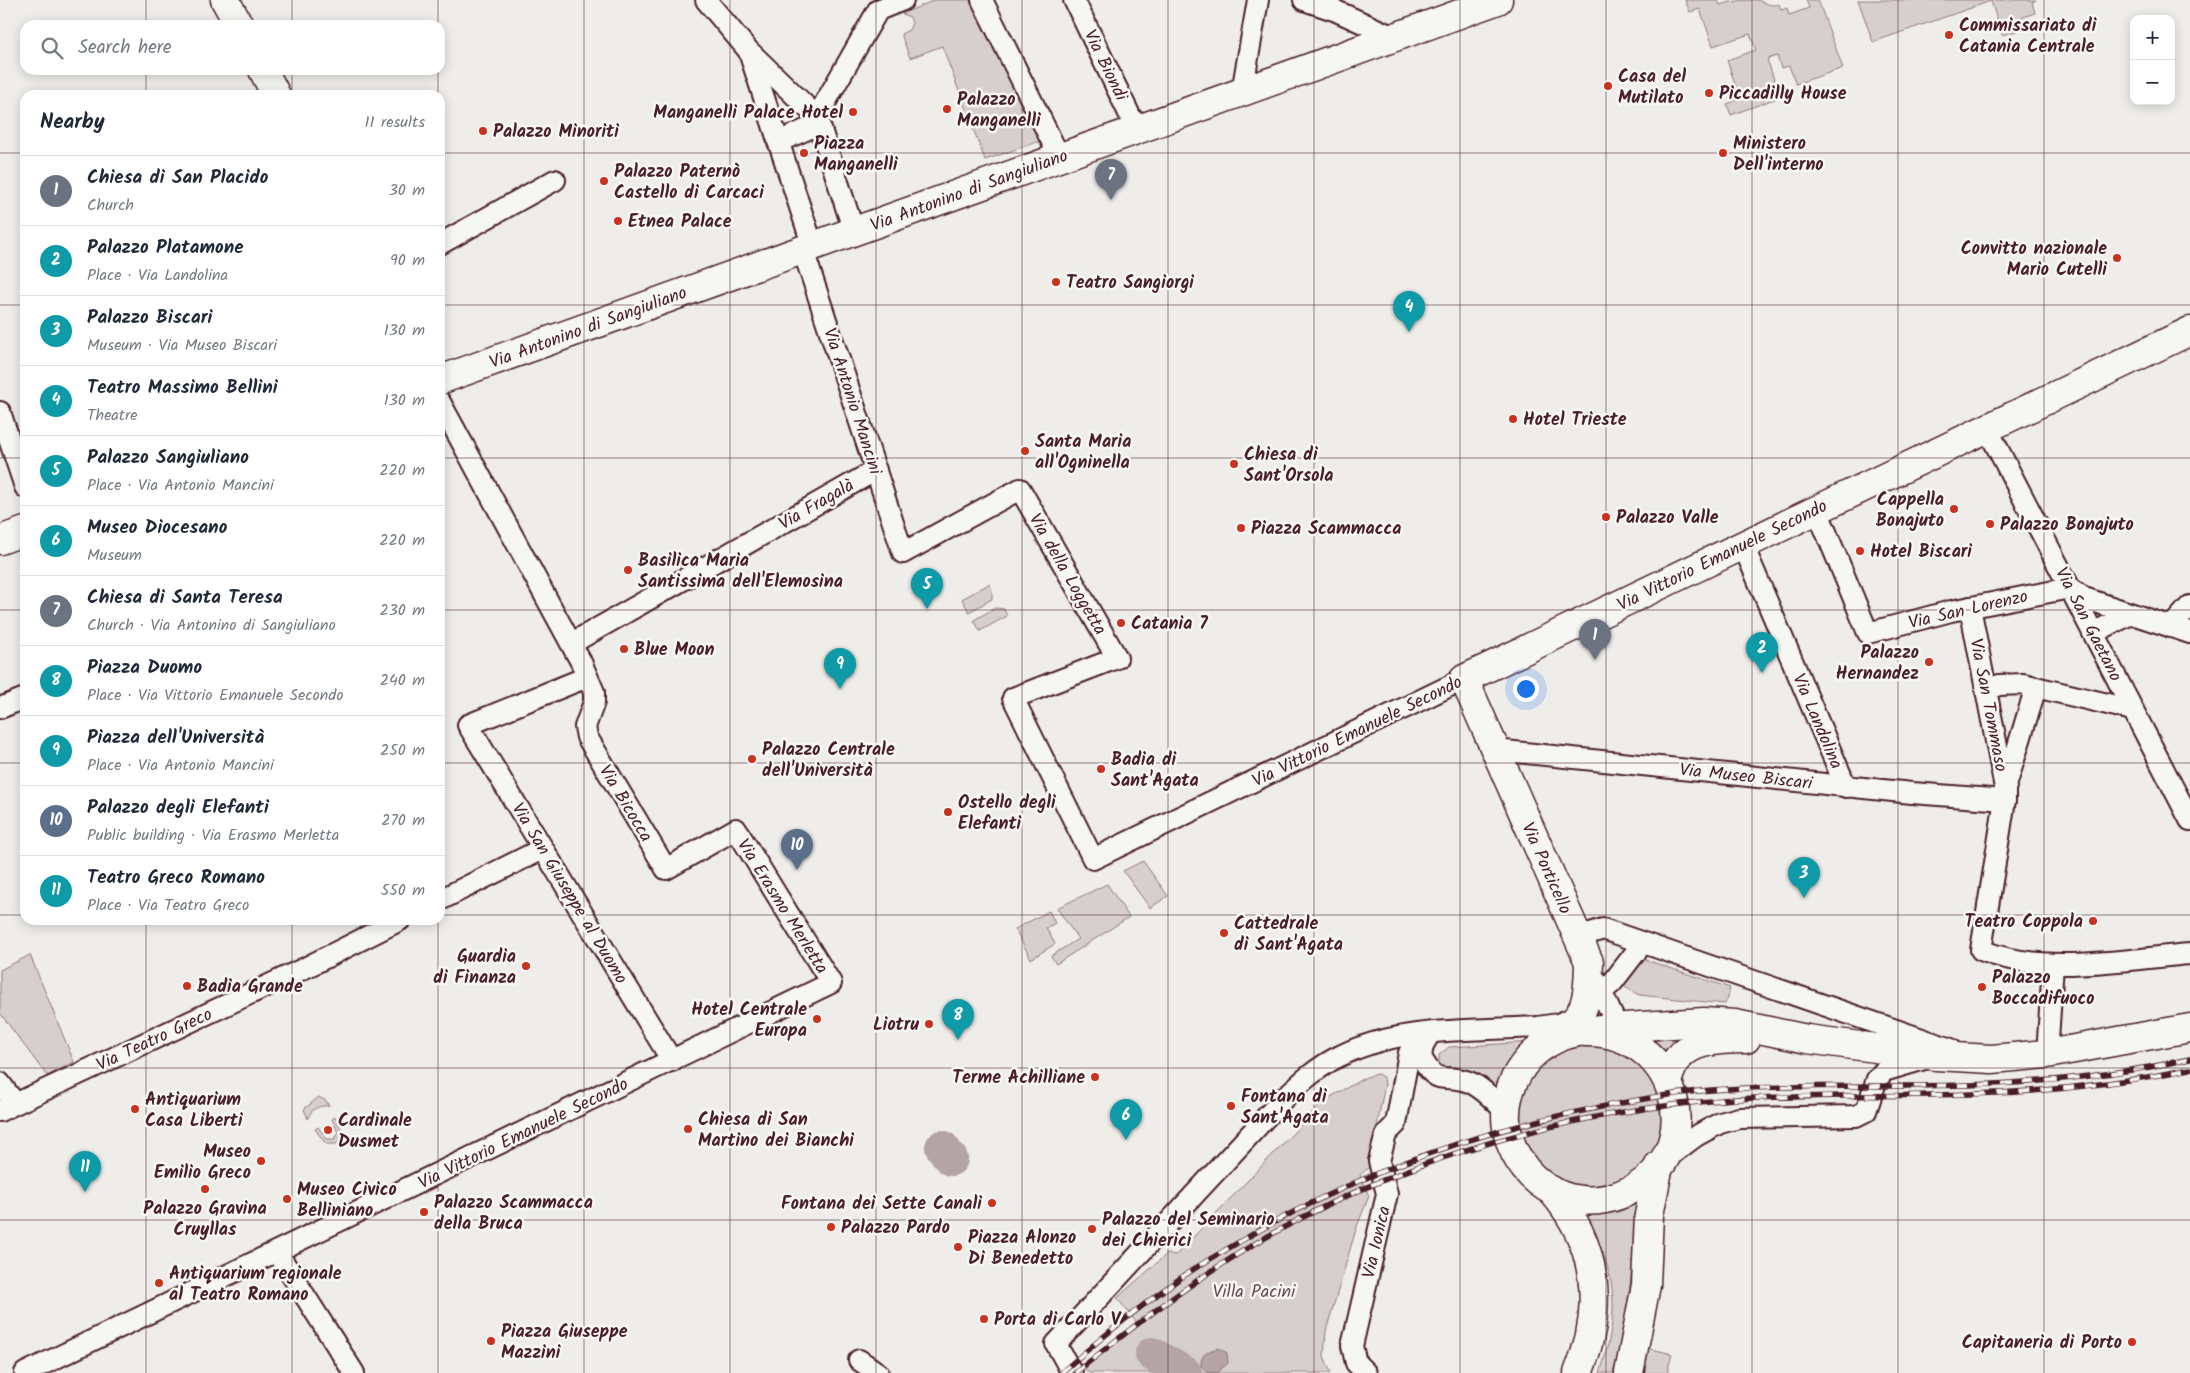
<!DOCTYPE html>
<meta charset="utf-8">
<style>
:root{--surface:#fff;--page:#f2f2f3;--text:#1f2937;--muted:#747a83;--line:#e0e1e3;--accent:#d93025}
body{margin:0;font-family:Kalam,sans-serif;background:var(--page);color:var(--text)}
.controls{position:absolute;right:15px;top:15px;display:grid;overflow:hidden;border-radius:10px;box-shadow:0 2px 12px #0003}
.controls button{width:45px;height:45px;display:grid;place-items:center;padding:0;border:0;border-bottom:1px solid var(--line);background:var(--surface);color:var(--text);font:25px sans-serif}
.you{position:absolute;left:1525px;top:688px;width:18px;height:18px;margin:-12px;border:4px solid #fff;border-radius:50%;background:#1a73e8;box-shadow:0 0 0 8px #1a73e833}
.badge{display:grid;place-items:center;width:32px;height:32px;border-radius:50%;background:var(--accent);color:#fff;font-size:16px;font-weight:700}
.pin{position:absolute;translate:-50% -41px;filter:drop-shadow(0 1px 2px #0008)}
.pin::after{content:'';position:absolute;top:26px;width:18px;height:15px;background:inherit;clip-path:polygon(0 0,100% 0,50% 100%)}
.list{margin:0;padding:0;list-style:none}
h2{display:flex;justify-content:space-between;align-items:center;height:65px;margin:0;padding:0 20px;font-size:21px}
h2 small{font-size:16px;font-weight:400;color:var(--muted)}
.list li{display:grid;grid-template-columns:32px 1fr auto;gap:15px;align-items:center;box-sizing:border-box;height:70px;padding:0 20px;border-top:1px solid var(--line)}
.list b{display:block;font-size:19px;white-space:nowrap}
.list p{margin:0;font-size:16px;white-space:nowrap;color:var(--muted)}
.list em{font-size:16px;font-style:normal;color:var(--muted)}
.icon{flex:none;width:28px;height:28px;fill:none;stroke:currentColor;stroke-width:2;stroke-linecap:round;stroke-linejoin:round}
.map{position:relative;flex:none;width:2190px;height:1373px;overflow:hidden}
.search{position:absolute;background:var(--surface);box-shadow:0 2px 12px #0003;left:20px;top:20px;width:425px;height:55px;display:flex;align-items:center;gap:12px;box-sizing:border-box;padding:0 18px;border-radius:15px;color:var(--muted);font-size:19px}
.panel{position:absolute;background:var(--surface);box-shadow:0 2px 12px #0003;left:20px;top:90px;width:425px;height:835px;border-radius:15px}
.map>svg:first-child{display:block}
.green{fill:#d7cfce;stroke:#90777c}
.water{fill:#b4a4a5;stroke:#8a6f74}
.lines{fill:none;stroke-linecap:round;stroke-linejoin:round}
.river{stroke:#b4a4a5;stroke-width:34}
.street-casing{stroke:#4a1f2b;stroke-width:24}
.secondary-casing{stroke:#4a1f2b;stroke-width:31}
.primary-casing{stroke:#4a1f2b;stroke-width:31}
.street{stroke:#f6f6f2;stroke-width:20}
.secondary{stroke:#f6f6f2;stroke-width:28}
.primary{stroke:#f6f6f2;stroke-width:28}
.rail-casing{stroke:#4a1f2b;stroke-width:5.5}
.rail{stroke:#f6f6f2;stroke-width:4;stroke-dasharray:11;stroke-linecap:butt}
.grid{fill:none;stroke:#4a1f2b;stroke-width:1;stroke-opacity:0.55}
.poi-dot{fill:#c8321e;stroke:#f6f6f2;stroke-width:2}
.labels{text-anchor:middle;stroke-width:5;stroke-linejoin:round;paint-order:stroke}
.poi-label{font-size:18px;font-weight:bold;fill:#4a1f2b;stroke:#f6f6f2;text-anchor:start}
.street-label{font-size:18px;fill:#4a1f2b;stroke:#f6f6f2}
.park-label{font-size:18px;fill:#6d4b54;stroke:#f6f6f2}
</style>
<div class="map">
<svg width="2190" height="1373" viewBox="0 0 2190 1373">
<rect width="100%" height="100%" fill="#efedea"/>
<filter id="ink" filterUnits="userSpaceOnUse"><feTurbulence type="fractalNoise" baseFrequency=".02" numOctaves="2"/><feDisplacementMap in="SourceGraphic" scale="10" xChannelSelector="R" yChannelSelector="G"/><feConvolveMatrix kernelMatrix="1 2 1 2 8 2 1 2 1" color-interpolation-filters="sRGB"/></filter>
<g filter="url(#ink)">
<g class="green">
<path d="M935,0H973L1043,140L985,160L942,46L910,58L901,34L909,30L912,23L910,17L902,14Z"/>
<path d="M1685,0H1718L1720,5C1731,1 1744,0 1756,0C1765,2 1769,7 1779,4L1781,10L1787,8L1789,15L1809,8L1806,0H1818L1843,68L1796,84L1789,66L1781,68L1777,56L1767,59L1780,97L1731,115L1727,104L1740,99L1727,60L1756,50L1750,34L1713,46L1700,9L1690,12Z"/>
<path d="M1858,0H2036L2032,2L2035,13L2017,19L2020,30L2002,35L1991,1L1873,42Z"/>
<path d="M989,584L992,590V599L969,612L962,599Z"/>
<path d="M995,608L1004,609L1007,616L980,631L974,620Z"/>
<path d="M1143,861L1168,896L1150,908L1123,871Z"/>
<path d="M1107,884L1129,917L1056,964L1051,956L1078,939L1057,908Z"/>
<path d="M1049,911L1055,923L1046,928L1055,944L1031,959L1015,929Z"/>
<path d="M30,955L74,1062L47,1076L0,1013V970Z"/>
<path d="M1643,959L1730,988L1725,1004L1639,995L1623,986Z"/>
<path d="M1715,1032L1666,1060L1641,1036Z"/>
<path d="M1532,1042L1498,1090L1443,1070L1439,1062V1055L1449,1047Z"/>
<path d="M1603,1042L1651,1072L1665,1119L1652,1158L1620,1184L1579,1189L1542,1172L1520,1137L1519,1096L1530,1073L1562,1048Z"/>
<path d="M1378,1074L1384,1078L1385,1084L1369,1167L1360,1175L1369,1196L1357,1226L1326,1331L1324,1356L1331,1373H1089L1084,1368L1137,1323L1117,1298L1167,1254L1176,1255L1325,1100L1366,1077Z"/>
<path d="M319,1097L326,1101L329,1106C319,1105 310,1109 308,1119L304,1109Z"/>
<path d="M335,1117C340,1128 348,1136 336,1144H326L315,1129L318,1127L327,1139H334L338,1132L332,1119Z"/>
<path d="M1637,1203C1633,1261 1629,1317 1613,1373H1600C1621,1308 1617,1275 1585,1214C1605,1215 1620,1214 1637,1203Z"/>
<path d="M1644,1347L1672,1354L1667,1373H1639Z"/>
</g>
<path class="water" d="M1219,1348L1227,1353L1228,1363L1217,1373L1207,1372L1201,1366C1200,1355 1208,1350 1219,1348Z"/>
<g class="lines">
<g class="river">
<path d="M942,1147L951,1159"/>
<path d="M1152,1354L1185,1373"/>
</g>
<defs>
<g id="street">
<path d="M706,0L748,50L817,117L854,232"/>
<path d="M982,0L1060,158"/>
<path d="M1074,0L1137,130"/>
<path d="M1304,0L1334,10L1394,37"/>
<path d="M750,55L813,247"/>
<path d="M1242,92L1258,0"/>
<path d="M817,117L878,10L903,0"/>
<path d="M778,142L819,124"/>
<path d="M440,244L555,180"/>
<path d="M803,250L903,553L1020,489L1117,658L1013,698L1093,859L1464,679"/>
<path d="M0,412L25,487"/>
<path d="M1987,428L2190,820"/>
<path d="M1817,510L1868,633L1951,611L2070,588"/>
<path d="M1743,545L1846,787"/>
<path d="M2070,588L2084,598L2190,633"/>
<path d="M1970,607L2005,788V800L1981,950C2042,976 2126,959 2190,954"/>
<path d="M2171,627L2190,606"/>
<path d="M2093,633L2131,614"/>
<path d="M572,643L876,470"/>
<path d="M587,677L468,725L672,1061"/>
<path d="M1986,690L1999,685L2023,684L2133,710"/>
<path d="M0,708L25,698"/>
<path d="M1496,750L1912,793L2005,800"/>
<path d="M2006,786L2036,687"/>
<path d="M440,900L542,849"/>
<path d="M1581,943L1591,933L1603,929L1951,1049"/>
<path d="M1596,980L1622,1037"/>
<path d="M1585,1004L1612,983L1642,944"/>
<path d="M1429,1035L1423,1045L1421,1057C1438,1089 1444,1072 1469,1082C1482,1087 1496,1102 1506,1112"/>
<path d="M2047,1054L2053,965"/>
<path d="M0,1083L15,1103"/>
<path d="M0,1111L307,967L400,920"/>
<path d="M1664,1160L1696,1136L1720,1123L1739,1118L1856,1116L1866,1111L1877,1079L1884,1071L1928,1058"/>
<path d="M277,1252L354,1373"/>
<path d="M859,1360L878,1373"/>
<path d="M25,1373L831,983L736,829L666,869L587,737L585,727L594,702V692L581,662L440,402"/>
<path d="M1072,1373L1056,1344L1281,1101C1299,1084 1318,1066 1342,1055C1401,1026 1473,1031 1538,1027L1558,1024L1576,1017"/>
<path d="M1366,1373L1356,1363L1352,1346L1387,1194L1379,1161L1386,1134L1396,1124L1409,1053L1415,1042L1430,1033"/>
</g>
<g id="secondary">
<path d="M225,0L239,25"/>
<path d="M263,70L276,95"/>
<path d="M440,380L1498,0"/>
<path d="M0,540L25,531"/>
<path d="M1550,1042C1586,1016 1588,1005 1589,962L1464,679L2190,331"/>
</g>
<g id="primary">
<path d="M1585,1032C1683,1030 1712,1162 1619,1195C1601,1202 1581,1202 1563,1196C1539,1187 1520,1168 1511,1144C1495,1100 1519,1052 1563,1036C1582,1029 1606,1029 1626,1027L1704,1022L1735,1024L1807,1039L1936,1056L1992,1059L2047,1054L2190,1028"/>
<path d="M1668,1080C1677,1040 1711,1040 1746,1039"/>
<path d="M1551,1190C1598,1243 1605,1309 1578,1373"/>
<path d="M1629,1373L1646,1285L1649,1215L1659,1165"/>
</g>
</defs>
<use href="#street" class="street-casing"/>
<use href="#secondary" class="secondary-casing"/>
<use href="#primary" class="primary-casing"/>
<use href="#street" class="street"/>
<use href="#secondary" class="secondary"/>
<use href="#primary" class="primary"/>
<defs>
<g id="rail">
<path d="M1061,1373C1103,1336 1147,1300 1194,1269C1211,1258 1229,1248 1246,1238C1356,1174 1476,1131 1601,1107C1642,1099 1684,1091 1727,1089C1807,1085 1888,1087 1968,1085C2043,1083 2117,1075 2190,1059"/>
<path d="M1075,1373C1140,1321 1206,1270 1279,1230C1413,1156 1569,1112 1722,1100C1805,1094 1888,1097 1972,1094C2045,1092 2118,1084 2190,1069"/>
</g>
</defs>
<use href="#rail" class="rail-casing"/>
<use href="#rail" class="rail"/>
</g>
</g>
<path class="grid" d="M146,0V25M292,0V25M438,0V25M584,0V1373M730,0V1373M876,0V1373M1022,0V1373M1168,0V1373M1314,0V1373M1460,0V1373M1606,0V1373M1752,0V1373M1898,0V1373M2044,0V1373M146,70V95M292,70V95M438,70V95M0,153H25M440,153H2190M0,305H25M440,305H2190M0,458H25M440,458H2190M0,610H25M440,610H2190M0,763H25M440,763H2190M0,915H25M440,915H2190M146,920V1373M292,920V1373M438,920V1373M0,1068H2190M0,1220H2190"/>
<g class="poi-dot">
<circle cx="1949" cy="35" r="5"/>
<circle cx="1608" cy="86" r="5"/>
<circle cx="1709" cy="93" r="5"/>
<circle cx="947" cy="109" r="5"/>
<circle cx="853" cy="112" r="5"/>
<circle cx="483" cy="131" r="5"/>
<circle cx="804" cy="153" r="5"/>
<circle cx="1723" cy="153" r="5"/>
<circle cx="604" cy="181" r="5"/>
<circle cx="618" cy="221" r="5"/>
<circle cx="2117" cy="258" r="5"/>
<circle cx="1056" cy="282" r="5"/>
<circle cx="1513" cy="419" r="5"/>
<circle cx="1025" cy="451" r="5"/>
<circle cx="1234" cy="464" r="5"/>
<circle cx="1954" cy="509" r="5"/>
<circle cx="1606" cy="517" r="5"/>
<circle cx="1990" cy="524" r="5"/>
<circle cx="1241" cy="528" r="5"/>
<circle cx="1860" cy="551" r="5"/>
<circle cx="628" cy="570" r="5"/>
<circle cx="1121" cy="623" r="5"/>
<circle cx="624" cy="649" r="5"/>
<circle cx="1929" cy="662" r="5"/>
<circle cx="752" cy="759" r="5"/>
<circle cx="1101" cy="769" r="5"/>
<circle cx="948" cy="812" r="5"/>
<circle cx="2093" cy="921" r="5"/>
<circle cx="1224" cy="933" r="5"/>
<circle cx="526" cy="966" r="5"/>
<circle cx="187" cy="986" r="5"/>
<circle cx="1982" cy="987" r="5"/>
<circle cx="817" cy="1019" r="5"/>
<circle cx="929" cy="1024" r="5"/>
<circle cx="1095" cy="1077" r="5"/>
<circle cx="1231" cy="1106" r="5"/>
<circle cx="135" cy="1109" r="5"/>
<circle cx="688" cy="1129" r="5"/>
<circle cx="328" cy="1130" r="5"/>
<circle cx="261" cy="1161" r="5"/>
<circle cx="205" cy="1189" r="5"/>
<circle cx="287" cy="1199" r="5"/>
<circle cx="992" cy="1203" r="5"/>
<circle cx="424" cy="1212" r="5"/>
<circle cx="831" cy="1227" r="5"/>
<circle cx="1092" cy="1229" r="5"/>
<circle cx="958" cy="1247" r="5"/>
<circle cx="159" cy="1283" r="5"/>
<circle cx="984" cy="1319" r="5"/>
<circle cx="491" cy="1341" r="5"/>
<circle cx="2132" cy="1342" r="5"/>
</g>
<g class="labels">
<g class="poi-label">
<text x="1959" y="31">Commissariato di<tspan x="1959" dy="21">Catania Centrale</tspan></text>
<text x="1618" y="82">Casa del<tspan x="1618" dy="21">Mutilato</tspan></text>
<text x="1719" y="99">Piccadilly House</text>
<text x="957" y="105">Palazzo<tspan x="957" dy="21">Manganelli</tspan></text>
<text x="843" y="118" text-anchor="end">Manganelli Palace Hotel</text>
<text x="493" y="137">Palazzo Minoriti</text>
<text x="814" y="149">Piazza<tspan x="814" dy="21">Manganelli</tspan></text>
<text x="1733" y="149">Ministero<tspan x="1733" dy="21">Dell'interno</tspan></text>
<text x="614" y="177">Palazzo Paternò<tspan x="614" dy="21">Castello di Carcaci</tspan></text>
<text x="628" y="227">Etnea Palace</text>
<text x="2107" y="254" text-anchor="end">Convitto nazionale<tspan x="2107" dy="21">Mario Cutelli</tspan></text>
<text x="1066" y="288">Teatro Sangiorgi</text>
<text x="1523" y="425">Hotel Trieste</text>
<text x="1035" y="447">Santa Maria<tspan x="1035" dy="21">all'Ogninella</tspan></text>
<text x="1244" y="460">Chiesa di<tspan x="1244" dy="21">Sant'Orsola</tspan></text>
<text x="1944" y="505" text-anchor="end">Cappella<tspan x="1944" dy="21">Bonajuto</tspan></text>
<text x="1616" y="523">Palazzo Valle</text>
<text x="2000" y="530">Palazzo Bonajuto</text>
<text x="1251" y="534">Piazza Scammacca</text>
<text x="1870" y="557">Hotel Biscari</text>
<text x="638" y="566">Basilica Maria<tspan x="638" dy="21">Santissima dell'Elemosina</tspan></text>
<text x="1131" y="629">Catania 7</text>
<text x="634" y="655">Blue Moon</text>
<text x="1919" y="658" text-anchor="end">Palazzo<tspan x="1919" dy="21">Hernandez</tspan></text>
<text x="762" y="755">Palazzo Centrale<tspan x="762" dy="21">dell'Università</tspan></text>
<text x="1111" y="765">Badia di<tspan x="1111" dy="21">Sant'Agata</tspan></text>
<text x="958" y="808">Ostello degli<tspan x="958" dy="21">Elefanti</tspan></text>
<text x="2083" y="927" text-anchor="end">Teatro Coppola</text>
<text x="1234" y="929">Cattedrale<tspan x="1234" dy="21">di Sant'Agata</tspan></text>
<text x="516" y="962" text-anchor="end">Guardia<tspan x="516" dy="21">di Finanza</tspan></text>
<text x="1992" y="983">Palazzo<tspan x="1992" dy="21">Boccadifuoco</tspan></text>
<text x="197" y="992">Badia Grande</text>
<text x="807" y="1015" text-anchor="end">Hotel Centrale<tspan x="807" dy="21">Europa</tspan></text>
<text x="919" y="1030" text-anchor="end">Liotru</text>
<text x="1085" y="1083" text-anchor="end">Terme Achilliane</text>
<text x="1241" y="1102">Fontana di<tspan x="1241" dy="21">Sant'Agata</tspan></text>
<text x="145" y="1105">Antiquarium<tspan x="145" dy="21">Casa Liberti</tspan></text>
<text x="698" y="1125">Chiesa di San<tspan x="698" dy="21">Martino dei Bianchi</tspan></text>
<text x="338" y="1126">Cardinale<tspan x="338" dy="21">Dusmet</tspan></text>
<text x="251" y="1157" text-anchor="end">Museo<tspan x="251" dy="21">Emilio Greco</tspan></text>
<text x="297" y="1195">Museo Civico<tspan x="297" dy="21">Belliniano</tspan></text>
<text x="434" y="1208">Palazzo Scammacca<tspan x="434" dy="21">della Bruca</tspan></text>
<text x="982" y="1209" text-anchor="end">Fontana dei Sette Canali</text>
<text x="205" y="1214" text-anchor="middle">Palazzo Gravina<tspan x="205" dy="21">Cruyllas</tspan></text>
<text x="1102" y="1225">Palazzo del Seminario<tspan x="1102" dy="21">dei Chierici</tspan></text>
<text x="841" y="1233">Palazzo Pardo</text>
<text x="968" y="1243">Piazza Alonzo<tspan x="968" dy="21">Di Benedetto</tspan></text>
<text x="169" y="1279">Antiquarium regionale<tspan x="169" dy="21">al Teatro Romano</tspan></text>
<text x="994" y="1325">Porta di Carlo V</text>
<text x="501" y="1337">Piazza Giuseppe<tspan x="501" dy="21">Mazzini</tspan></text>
<text x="2122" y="1348" text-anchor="end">Capitaneria di Porto</text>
</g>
<g class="street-label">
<text transform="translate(1106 65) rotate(64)" y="6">Via Biondi</text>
<text transform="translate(969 190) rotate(-20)" y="6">Via Antonino di Sangiuliano</text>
<text transform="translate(588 327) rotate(-20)" y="6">Via Antonino di Sangiuliano</text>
<text transform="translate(853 401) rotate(72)" y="6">Via Antonio Mancini</text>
<text transform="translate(816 504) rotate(-30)" y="6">Via Fragalà</text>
<text transform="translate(1722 555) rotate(-26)" y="6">Via Vittorio Emanuele Secondo</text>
<text transform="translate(1068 574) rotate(60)" y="6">Via della Loggetta</text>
<text transform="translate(1968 609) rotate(-13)" y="6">Via San Lorenzo</text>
<text transform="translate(2089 624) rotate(63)" y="6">Via San Gaetano</text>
<text transform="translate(1989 705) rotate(79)" y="6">Via San Tommaso</text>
<text transform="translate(1818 721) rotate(67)" y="6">Via Landolina</text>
<text transform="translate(1357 731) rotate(-26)" y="6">Via Vittorio Emanuele Secondo</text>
<text transform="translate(1746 776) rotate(6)" y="6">Via Museo Biscari</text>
<text transform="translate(626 803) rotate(59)" y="6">Via Bicocca</text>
<text transform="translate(1547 868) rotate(66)" y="6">Via Porticello</text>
<text transform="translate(570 893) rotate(59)" y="6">Via San Giuseppe al Duomo</text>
<text transform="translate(783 906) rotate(58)" y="6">Via Erasmo Merletta</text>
<text transform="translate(154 1039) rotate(-25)" y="6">Via Teatro Greco</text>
<text transform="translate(523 1133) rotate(-26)" y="6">Via Vittorio Emanuele Secondo</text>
<text transform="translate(1376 1242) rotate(-77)" y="6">Via Ionica</text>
</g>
<g class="park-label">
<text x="1254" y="1297">Villa Pacini</text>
</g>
</g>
</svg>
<div class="controls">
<button>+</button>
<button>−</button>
</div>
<div class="you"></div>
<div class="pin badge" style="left:1595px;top:660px;background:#6b7280">1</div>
<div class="pin badge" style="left:1762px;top:673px;background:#0f9aa8">2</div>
<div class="pin badge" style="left:1804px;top:898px;background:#0f9aa8">3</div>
<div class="pin badge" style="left:1409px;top:332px;background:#0f9aa8">4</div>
<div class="pin badge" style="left:927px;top:609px;background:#0f9aa8">5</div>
<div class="pin badge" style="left:1126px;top:1140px;background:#0f9aa8">6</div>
<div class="pin badge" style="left:1111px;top:200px;background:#6b7280">7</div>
<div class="pin badge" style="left:958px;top:1040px;background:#0f9aa8">8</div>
<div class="pin badge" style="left:840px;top:689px;background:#0f9aa8">9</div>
<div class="pin badge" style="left:797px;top:870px;background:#5c6f8a">10</div>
<div class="pin badge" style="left:85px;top:1192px;background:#0f9aa8">11</div>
<div class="search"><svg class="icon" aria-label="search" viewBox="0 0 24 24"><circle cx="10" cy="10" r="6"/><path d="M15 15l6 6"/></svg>Search here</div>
<section class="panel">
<h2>Nearby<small>11 results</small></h2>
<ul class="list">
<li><span class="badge" style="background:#6b7280">1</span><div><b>Chiesa di San Placido</b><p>Church</p></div><em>30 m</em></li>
<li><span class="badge" style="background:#0f9aa8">2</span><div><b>Palazzo Platamone</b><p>Place · Via Landolina</p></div><em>90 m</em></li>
<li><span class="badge" style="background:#0f9aa8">3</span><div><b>Palazzo Biscari</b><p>Museum · Via Museo Biscari</p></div><em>130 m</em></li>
<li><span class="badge" style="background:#0f9aa8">4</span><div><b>Teatro Massimo Bellini</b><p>Theatre</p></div><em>130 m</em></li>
<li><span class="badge" style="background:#0f9aa8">5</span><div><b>Palazzo Sangiuliano</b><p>Place · Via Antonio Mancini</p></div><em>220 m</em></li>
<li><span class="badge" style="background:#0f9aa8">6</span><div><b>Museo Diocesano</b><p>Museum</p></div><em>220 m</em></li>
<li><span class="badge" style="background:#6b7280">7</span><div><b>Chiesa di Santa Teresa</b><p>Church · Via Antonino di Sangiuliano</p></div><em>230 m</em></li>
<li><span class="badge" style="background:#0f9aa8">8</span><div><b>Piazza Duomo</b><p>Place · Via Vittorio Emanuele Secondo</p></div><em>240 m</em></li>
<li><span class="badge" style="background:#0f9aa8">9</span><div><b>Piazza dell'Università</b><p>Place · Via Antonio Mancini</p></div><em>250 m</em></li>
<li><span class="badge" style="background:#5c6f8a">10</span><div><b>Palazzo degli Elefanti</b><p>Public building · Via Erasmo Merletta</p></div><em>270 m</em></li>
<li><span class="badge" style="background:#0f9aa8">11</span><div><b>Teatro Greco Romano</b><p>Place · Via Teatro Greco</p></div><em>550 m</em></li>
</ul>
</section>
</div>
